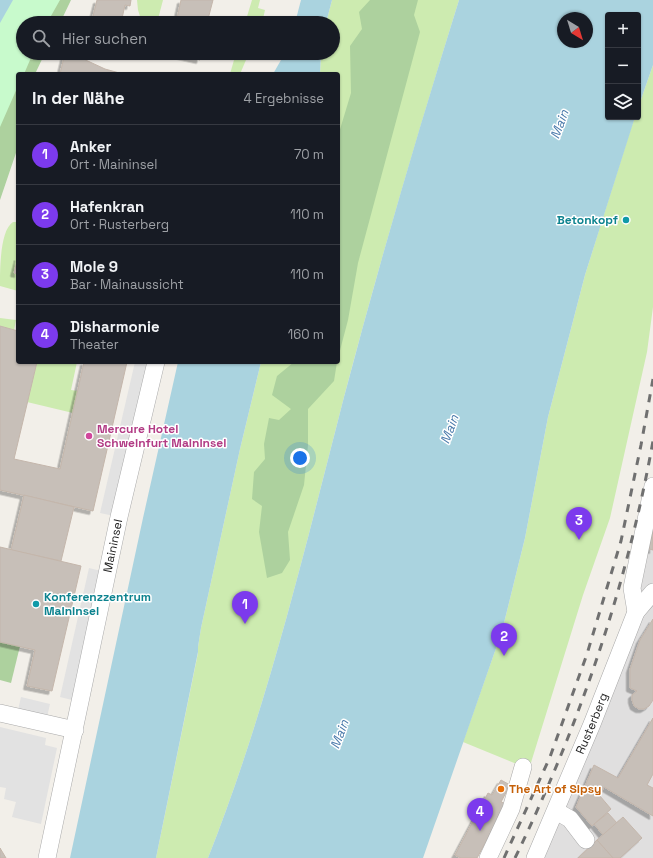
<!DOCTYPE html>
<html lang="de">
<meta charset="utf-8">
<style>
:root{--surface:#171b24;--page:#242831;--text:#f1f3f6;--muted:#9ea1a6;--line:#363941;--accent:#7c3aed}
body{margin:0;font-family:"Space Grotesk",sans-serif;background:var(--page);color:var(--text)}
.controls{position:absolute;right:12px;top:12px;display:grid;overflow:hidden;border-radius:4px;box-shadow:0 1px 3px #0004}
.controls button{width:36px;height:36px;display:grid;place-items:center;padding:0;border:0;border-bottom:1px solid var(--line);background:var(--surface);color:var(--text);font:20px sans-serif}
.compass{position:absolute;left:557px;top:12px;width:36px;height:36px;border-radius:50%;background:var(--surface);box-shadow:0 1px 3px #0004;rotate:142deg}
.you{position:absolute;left:300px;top:458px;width:14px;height:14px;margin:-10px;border:3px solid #fff;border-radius:50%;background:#1a73e8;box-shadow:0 0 0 6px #1a73e833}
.badge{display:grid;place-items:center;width:26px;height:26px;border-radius:50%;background:var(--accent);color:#fff;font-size:13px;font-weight:700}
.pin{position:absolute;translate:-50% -33px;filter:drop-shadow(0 1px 2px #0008)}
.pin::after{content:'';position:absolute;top:21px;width:14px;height:12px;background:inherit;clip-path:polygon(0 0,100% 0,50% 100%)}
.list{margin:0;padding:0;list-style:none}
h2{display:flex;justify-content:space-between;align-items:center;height:52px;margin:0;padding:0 16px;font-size:17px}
h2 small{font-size:13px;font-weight:400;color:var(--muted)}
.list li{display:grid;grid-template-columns:26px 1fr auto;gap:12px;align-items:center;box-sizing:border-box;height:60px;padding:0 16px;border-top:1px solid var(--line)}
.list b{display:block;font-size:15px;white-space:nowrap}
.list p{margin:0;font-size:13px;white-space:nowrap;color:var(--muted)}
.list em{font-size:13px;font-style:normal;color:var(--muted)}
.icon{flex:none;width:22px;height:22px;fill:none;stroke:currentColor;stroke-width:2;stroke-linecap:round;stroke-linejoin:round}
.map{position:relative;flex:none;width:653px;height:858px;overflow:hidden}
.search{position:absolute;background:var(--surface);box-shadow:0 1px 3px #0004;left:16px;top:16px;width:324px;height:44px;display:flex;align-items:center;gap:10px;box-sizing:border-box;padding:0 14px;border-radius:22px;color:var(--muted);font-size:15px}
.panel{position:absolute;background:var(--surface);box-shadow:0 1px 3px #0004;left:16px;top:72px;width:324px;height:292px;border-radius:4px}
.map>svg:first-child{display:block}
.residential{fill:#e0dfdf}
.grass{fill:#cdebb0}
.forest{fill:#add19e}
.park{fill:#c8facc}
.parking{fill:#e2e2e2}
.water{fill:#aad3df;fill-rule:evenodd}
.building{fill:#c7bfb8;stroke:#c4b6ab;filter:url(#shadow)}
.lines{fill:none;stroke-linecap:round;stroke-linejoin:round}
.minor-casing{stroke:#a9a9a9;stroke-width:18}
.minor{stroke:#fff;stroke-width:17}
.rail{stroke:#707070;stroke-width:3;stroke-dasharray:8 8;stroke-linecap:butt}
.culture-dot{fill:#0f9aa8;stroke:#fff;stroke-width:1.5}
.hotel-dot{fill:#d1479c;stroke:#fff;stroke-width:1.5}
.food-dot{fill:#e8710a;stroke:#fff;stroke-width:1.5}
.labels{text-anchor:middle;stroke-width:3;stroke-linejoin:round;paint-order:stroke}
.culture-label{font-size:12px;font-weight:bold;fill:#0d838f;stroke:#fff;text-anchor:end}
.hotel-label{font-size:12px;font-weight:bold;fill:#b23c85;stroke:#fff;text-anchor:start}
.street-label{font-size:12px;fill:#222;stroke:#fff}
.food-label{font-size:12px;font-weight:bold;fill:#c56008;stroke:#fff;text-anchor:start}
.water-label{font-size:13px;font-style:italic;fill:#4a7aab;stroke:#fff}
</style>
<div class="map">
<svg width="653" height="858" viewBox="0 0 653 858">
<defs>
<filter id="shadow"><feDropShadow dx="-3.5" dy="3.5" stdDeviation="0" flood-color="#0004"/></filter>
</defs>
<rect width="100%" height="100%" fill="#f2efe9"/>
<path class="residential" d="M653,508V858H539L626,649Z"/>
<g class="grass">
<path d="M137,0H163L157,23H142L138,10Z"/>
<path d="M252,0H260L258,8L265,10L262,23H245Z"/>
<path d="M332,0H459C418,132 379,264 344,397C304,552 267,709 208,858H156L198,653V647L201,628L240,449L261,362H338V74H320L321,53H333V23H326Z"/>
<path d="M236,53H249L240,74H230Z"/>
<path d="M653,65V307L647,352L610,518L583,595L529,769L463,742L502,631L525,538L548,417L585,275L631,128L635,117H638V108Z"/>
<path d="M13,222H18V248L16,254L18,255V257L14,273L18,274V291L0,286C0,269 0,230 13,222Z"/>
<path d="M0,318L16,320L14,330L0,326Z"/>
<path d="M37,362H77L71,390L78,391L73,413L27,402Z"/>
</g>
<g class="forest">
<path d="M22,0H71L60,23H23V53H45L35,74H18V147L0,200V43Z"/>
<path d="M370,0H418L414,15L420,32L358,263L348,320L338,358V136L351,93L350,46L362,29L359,12Z"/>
<path d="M294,362H337L334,381L308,409V445L304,485L288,532L290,560L282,573L267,578L259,532L262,506L252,499L254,472L265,459L264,444L269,418L279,420L291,409L272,395L277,376Z"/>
<path d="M0,642L20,646L11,683L0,680Z"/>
</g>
<path class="park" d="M0,0H60L47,23H23V53H33L24,74H18V86L0,127Z"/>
<g class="parking">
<path d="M135,362H149L114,516L100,513Z"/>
<path d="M89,568L101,571L72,700L60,697Z"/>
<path d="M21,697L50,704L47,717L18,710Z"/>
<path d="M0,727L46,738L45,745L57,748L41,824L12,817L16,802L4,799L6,788L0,787Z"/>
</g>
<g class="water">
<path d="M0,0H13L0,23Z"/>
<path d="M301,0H332L326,23H295Z"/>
<path d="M459,0H653V65L638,108V15H608V117H635L585,275L548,417L525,538L502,631L423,858H208C267,709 304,552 344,397C379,264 418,131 459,0ZM563,18H587V42H563Z"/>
<path d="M285,53H321L320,74H273Z"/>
<path d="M178,362H261L240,449L201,628L198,647V652L156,858H70L143,518Z"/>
</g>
<g class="building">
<path d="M97,0H131L130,6L125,5L121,23H103L92,20Z"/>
<path d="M181,0H213L207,23H176Z"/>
<path d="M65,53L77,56L105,69L123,74H60Z"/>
<path d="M169,53H201L200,60Z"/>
<path d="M18,257V274L14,273Z"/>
<path d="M0,326L18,331V362H37L14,459L60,469L84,362H127L93,511L0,490Z"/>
<path d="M24,495L74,507L61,561L11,550Z"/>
<path d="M653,529V550L649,549Z"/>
<path d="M0,547L81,566L52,691L27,686L35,650L0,642Z"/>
<path d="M653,619V700L649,706L644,709H639L634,706L632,700V695L637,691L630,688V669L640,640Z"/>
<path d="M653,718V774L647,785L653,788V816L604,787L600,796L611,809L592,826L576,807L594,765L618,778Z"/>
<path d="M501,780L510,785L501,802L506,804L477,858H461L455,855L488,793L492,795Z"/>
<path d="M608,813L617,823L603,835L594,824Z"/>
<path d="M623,817L642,838L620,858H613L597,840Z"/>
<path d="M597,840L613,858H578Z"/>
<path d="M0,848L6,858H0Z"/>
</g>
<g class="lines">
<defs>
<g id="minor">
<path d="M636,612L632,588L653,486"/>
<path d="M0,713L75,730"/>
<path d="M556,811L570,819L586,840"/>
<path id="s1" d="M47,858L119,517L156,362"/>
<path d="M488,858L511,809L523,767"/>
<path id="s2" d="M535,858L592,724L636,612L653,592"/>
</g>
</defs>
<use href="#minor" class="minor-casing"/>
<use href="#minor" class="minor"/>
<g class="rail">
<path d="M504,858L550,757L587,654L621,541L641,445L653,379"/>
<path d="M515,858C579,726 627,586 653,441"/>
</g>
</g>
<g class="culture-dot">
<circle cx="626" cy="220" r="4"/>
<circle cx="36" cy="604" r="4"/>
</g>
<circle class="hotel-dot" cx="89" cy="436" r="4"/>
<circle class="food-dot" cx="501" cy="789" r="4"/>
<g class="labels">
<g class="culture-label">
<text x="618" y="224">Betonkopf</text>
<text x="44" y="601" text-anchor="start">Konferenzzentrum<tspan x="44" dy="14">Maininsel</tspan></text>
</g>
<g class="hotel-label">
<text x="97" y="433">Mercure Hotel<tspan x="97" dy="14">Schweinfurt Maininsel</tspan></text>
</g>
<g class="street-label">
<text dy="4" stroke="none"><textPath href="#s1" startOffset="319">Maininsel</textPath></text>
<text dy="4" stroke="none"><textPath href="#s2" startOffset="146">Rusterberg</textPath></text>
</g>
<g class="food-label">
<text x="509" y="793">The Art of Sipsy</text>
</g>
<g class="water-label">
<text transform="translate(559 124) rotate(-70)" y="5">Main</text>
<text transform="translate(449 429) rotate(-70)" y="5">Main</text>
<text transform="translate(339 734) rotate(-70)" y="5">Main</text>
</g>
</g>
</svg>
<div class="controls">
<button>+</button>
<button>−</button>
<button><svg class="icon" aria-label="layers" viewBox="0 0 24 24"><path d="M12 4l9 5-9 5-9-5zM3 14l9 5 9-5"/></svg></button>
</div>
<svg class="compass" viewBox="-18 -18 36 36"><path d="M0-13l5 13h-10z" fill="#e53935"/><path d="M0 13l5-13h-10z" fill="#9ea1a6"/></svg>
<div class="you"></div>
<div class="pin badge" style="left:245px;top:624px">1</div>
<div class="pin badge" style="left:504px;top:656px">2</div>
<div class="pin badge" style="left:579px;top:540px">3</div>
<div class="pin badge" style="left:480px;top:831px">4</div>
<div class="search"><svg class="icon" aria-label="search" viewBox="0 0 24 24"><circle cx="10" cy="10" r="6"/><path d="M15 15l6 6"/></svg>Hier suchen</div>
<section class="panel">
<h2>In der Nähe<small>4 Ergebnisse</small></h2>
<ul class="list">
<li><span class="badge">1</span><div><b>Anker</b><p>Ort · Maininsel</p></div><em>70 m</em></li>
<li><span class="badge">2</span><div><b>Hafenkran</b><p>Ort · Rusterberg</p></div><em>110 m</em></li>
<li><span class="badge">3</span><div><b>Mole 9</b><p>Bar · Mainaussicht</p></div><em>110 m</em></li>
<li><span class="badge">4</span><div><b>Disharmonie</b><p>Theater</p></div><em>160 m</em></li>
</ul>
</section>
</div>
